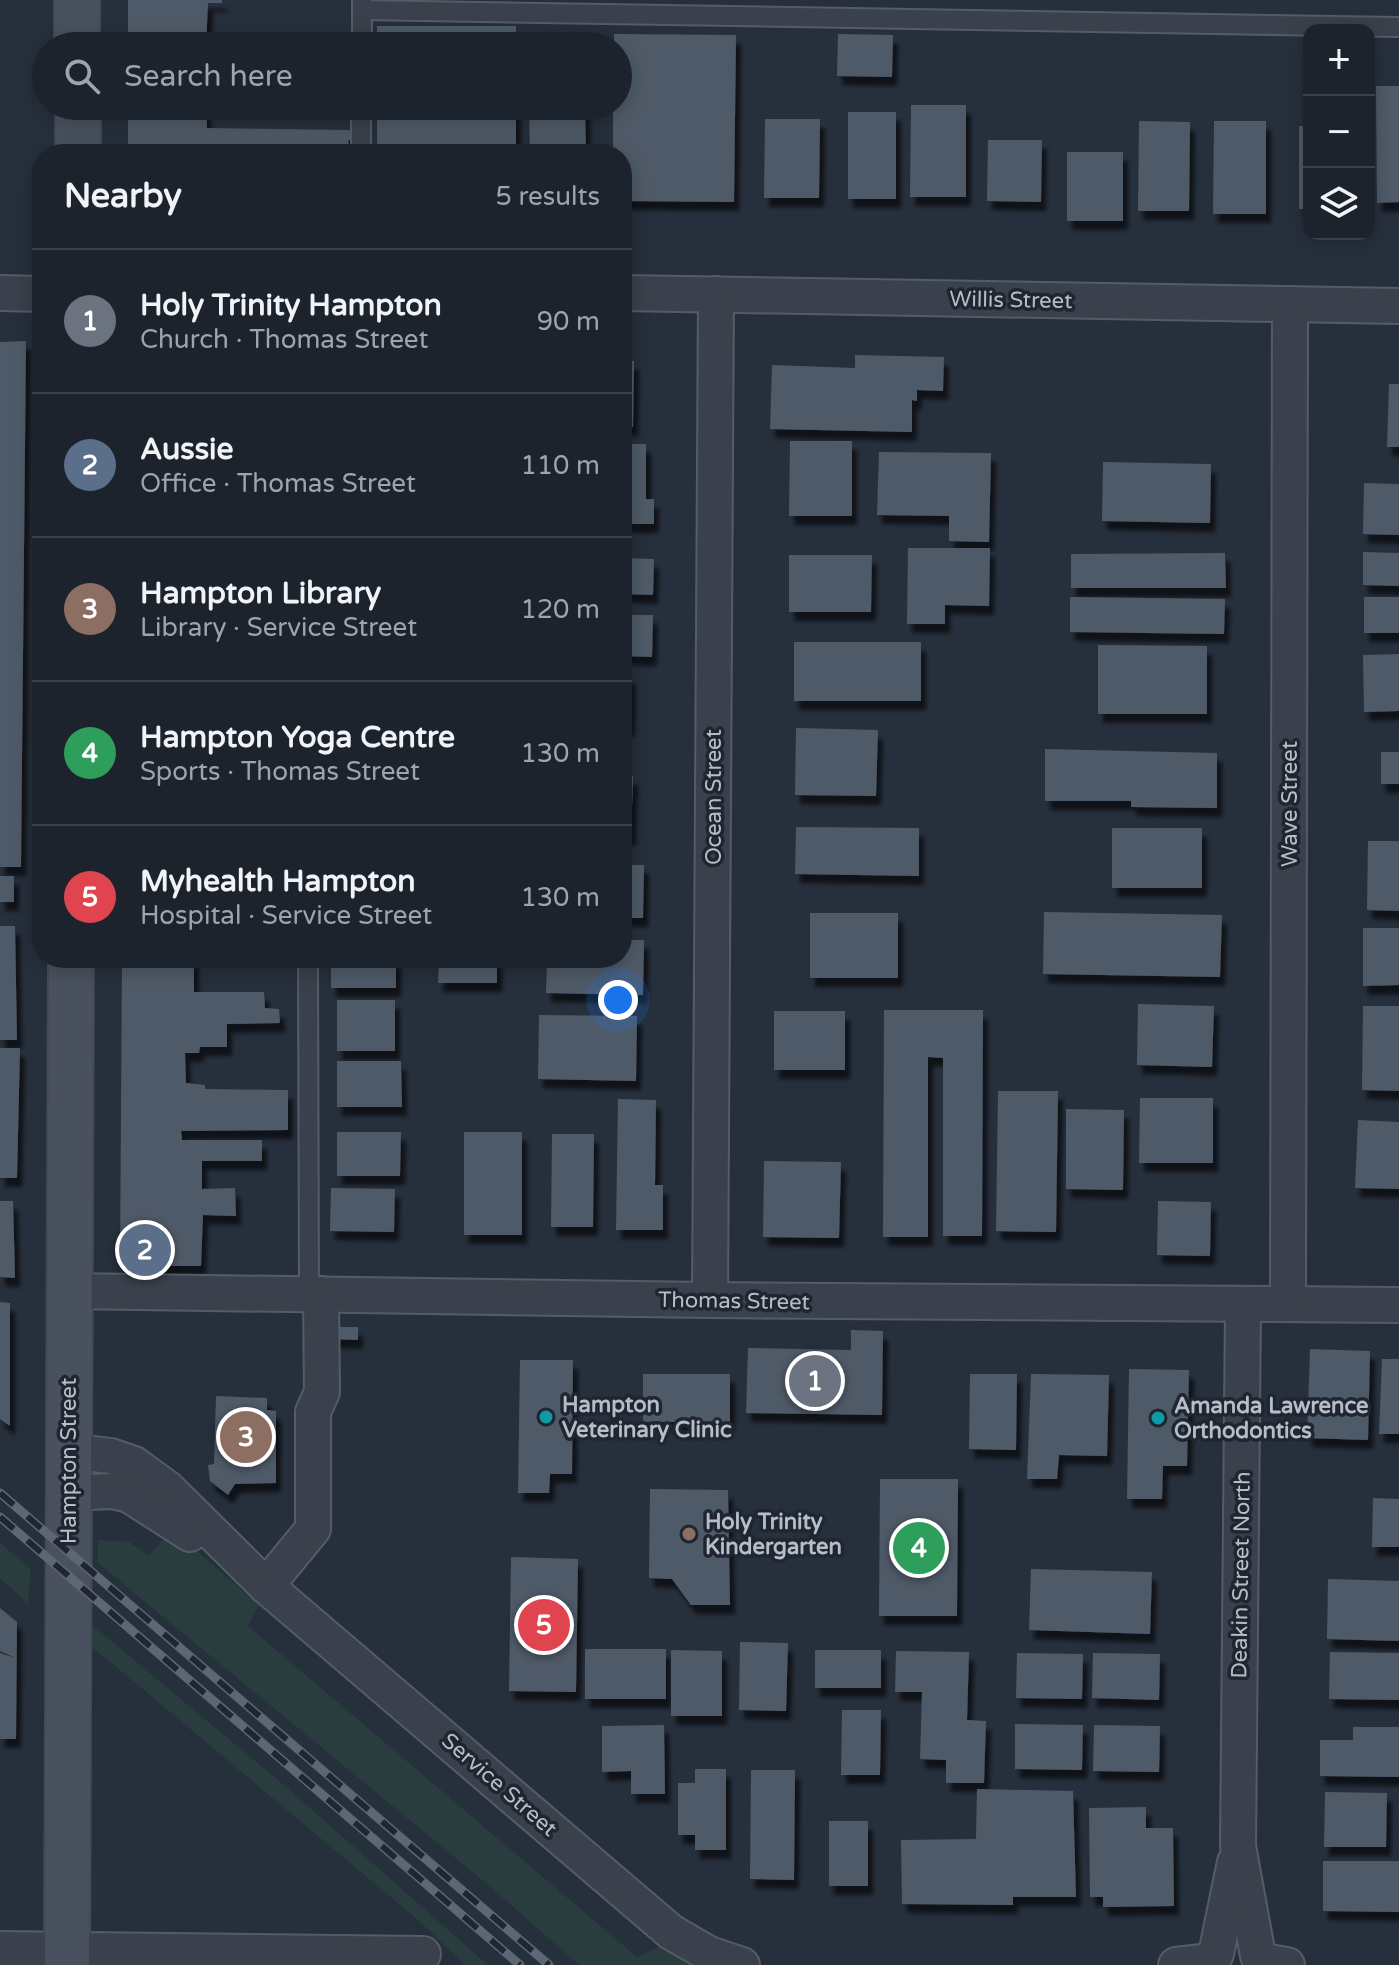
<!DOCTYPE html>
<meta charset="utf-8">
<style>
:root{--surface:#1c232d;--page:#252b35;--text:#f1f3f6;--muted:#a0a4aa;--line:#3a4049;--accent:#94b7ee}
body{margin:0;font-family:"Varela Round",sans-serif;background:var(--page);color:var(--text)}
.controls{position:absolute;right:24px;top:24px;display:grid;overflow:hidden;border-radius:16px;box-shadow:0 4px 20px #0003}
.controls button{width:72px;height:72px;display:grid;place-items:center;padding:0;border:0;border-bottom:2px solid var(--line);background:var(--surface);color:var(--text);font:40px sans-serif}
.you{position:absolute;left:618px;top:1000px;width:28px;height:28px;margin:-20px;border:6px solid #fff;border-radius:50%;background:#1a73e8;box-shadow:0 0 0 12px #1a73e833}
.badge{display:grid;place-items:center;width:52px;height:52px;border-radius:50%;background:var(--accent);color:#fff;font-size:26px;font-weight:700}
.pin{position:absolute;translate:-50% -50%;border:4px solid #fff;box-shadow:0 2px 8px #0006}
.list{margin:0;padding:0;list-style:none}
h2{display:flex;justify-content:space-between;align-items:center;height:104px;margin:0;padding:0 32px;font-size:34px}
h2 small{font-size:26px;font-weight:400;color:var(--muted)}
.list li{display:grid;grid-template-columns:52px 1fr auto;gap:24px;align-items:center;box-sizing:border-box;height:144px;padding:0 32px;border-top:2px solid var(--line)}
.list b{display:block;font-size:30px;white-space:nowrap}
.list p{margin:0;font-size:26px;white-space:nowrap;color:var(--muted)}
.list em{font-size:26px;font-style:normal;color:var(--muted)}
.icon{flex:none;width:44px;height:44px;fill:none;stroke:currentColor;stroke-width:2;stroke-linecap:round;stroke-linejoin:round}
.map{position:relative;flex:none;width:1399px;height:1965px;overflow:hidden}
.search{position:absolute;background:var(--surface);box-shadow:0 4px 20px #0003;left:32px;top:32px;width:600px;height:88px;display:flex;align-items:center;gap:20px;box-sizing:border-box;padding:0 28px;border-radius:44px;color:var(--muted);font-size:30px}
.panel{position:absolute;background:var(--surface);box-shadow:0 4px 20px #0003;left:32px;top:144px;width:600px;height:824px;border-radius:32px}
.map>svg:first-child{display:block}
.green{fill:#293c3e}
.building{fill:#505a67;filter:url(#shadow)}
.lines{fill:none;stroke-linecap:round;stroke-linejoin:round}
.service-casing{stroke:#555c67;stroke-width:22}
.minor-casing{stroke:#555c67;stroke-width:38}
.secondary-casing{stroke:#434a55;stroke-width:48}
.service{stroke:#3a414c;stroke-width:18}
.minor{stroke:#3a414c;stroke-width:34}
.secondary{stroke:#49515f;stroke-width:44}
.rail-casing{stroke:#5d6673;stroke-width:9}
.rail{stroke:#1f2631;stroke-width:6;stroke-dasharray:18;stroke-linecap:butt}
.culture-dot{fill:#0f9aa8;stroke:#1f2631;stroke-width:3}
.education-dot{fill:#8d6e63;stroke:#1f2631;stroke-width:3}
.labels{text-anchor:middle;stroke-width:7;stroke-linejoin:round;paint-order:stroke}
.street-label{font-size:22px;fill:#b6bdc7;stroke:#1f2631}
.poi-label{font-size:22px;font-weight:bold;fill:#b6bdc7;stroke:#1f2631;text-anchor:start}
</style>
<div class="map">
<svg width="1399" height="1965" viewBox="0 0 1399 1965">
<defs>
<filter id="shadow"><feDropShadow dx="5" dy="9" stdDeviation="2" flood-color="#0009"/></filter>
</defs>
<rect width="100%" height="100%" fill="#262f3c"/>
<g class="green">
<path d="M172,1529L259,1605L248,1626L637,1957L662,1945L688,1965H579L487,1884L98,1563L97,1540L129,1542L149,1556Z"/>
<path d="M0,1543L31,1569L28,1604L0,1578Z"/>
<path d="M85,1619L284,1785L488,1965H465L418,1920L114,1665L85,1642Z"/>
</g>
<g class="building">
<path d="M128,0H222V3H208L206,46H128Z"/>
<rect x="377" y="26" width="139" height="20"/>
<path d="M614,34L736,35L734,202L622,201V154H613V106H618V46H614Z"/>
<path d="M838,34L893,35L892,77L837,76Z"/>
<path d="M1376,86H1399V202L1377,203Z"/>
<path d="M911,105H966V197H910Z"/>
<path d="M128,106H206L207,128L353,130V141L348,140L351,154H128Z"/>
<rect x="377" y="106" width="139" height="48"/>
<path d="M529,106H585L586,154H530Z"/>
<rect x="848" y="112" width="48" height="87"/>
<path d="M765,119H820L819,198H764Z"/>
<path d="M1139,121L1190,122L1189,211H1138Z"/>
<path d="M1214,121H1266V214H1213Z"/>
<rect x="1299" y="126" width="10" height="83"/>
<path d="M988,140H1042L1041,202L987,201Z"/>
<rect x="1067" y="152" width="56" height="69"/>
<path d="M26,341L21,867H0V342Z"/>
<path d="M855,355L944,357L943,391L917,390V401L912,400V432L770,429L772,365L855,368Z"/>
<path d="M622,361H634L633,427H622Z"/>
<path d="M1389,384H1399V447H1387Z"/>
<path d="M790,441H852V516H789Z"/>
<path d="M622,444H646V499H654V524H622Z"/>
<path d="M879,452L991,453L989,542L949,541V516L877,515Z"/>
<path d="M1103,462L1211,464L1210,523L1102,521Z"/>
<path d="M1364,483L1399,484V535L1363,534Z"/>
<path d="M908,548H990L989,606L945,605V624H907Z"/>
<path d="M1363,552L1399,553V586L1363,585Z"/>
<path d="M1225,553L1226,588H1071V554Z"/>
<path d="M789,555H872L871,612H789Z"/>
<path d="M622,558L654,559L653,595L622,594Z"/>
<path d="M1070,597L1225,599L1224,634L1070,632Z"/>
<rect x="1364" y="597" width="35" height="36"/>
<path d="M622,615H653L652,657L622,656Z"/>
<rect x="794" y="642" width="127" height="59"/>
<path d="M1098,645L1207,646V714H1098Z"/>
<path d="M1399,654V711L1364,712L1363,655Z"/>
<path d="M622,674L631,675L630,728H622Z"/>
<path d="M796,728L878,730L876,796L795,795Z"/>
<path d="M1045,749L1217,753V808L1131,807V801H1045Z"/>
<rect x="1381" y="752" width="18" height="32"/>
<path d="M622,776H633L631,837H622Z"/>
<path d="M796,827L919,828V876L795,874Z"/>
<rect x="1112" y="828" width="90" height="60"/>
<path d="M1368,841H1399V911L1367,910Z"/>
<path d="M622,865H644L643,918H622Z"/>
<rect x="0" y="876" width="14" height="26"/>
<path d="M1044,912L1222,915L1220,977L1043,974Z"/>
<rect x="810" y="913" width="88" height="65"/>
<path d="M0,926H15L17,1040H0Z"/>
<path d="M1363,928H1399V985L1363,986Z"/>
<path d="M622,940H644L643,995L546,993L547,958H622Z"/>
<path d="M122,958H194V992H264L265,1008L279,1009L280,1023L227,1024V1047H200L199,1053H185L186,1083L205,1085V1089L288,1090V1130L181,1131L182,1140H262V1161H202V1189L235,1188L236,1216L203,1215L201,1266H120Z"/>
<rect x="331" y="958" width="65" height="30"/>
<path d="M439,958H497V983H438Z"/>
<rect x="337" y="1000" width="58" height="51"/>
<path d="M1138,1004L1214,1006L1212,1067L1137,1065Z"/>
<path d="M1363,1006H1399V1091L1362,1090Z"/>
<path d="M884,1010H983L982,1236H943V1058L928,1057V1237H883Z"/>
<rect x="774" y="1011" width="71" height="59"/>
<path d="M539,1015L637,1016L636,1081L538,1079Z"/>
<path d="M0,1048H20L17,1178H0Z"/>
<path d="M337,1061H401L402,1107H337Z"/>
<path d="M998,1091H1058L1056,1232L996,1231Z"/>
<path d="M1140,1098H1213V1163H1139Z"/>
<path d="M618,1099L656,1100L655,1185H663V1230H616Z"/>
<path d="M1066,1109L1124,1110L1123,1190L1066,1189Z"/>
<path d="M1358,1120L1399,1122V1189L1355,1188Z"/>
<path d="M337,1132H401L400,1176H337Z"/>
<rect x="464" y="1132" width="58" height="103"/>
<path d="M552,1134H594L593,1227H551Z"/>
<path d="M764,1161L841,1162L839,1238L763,1237Z"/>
<path d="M331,1188L395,1189L394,1232L330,1231Z"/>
<path d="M0,1201H13L15,1278L0,1277Z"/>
<path d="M1158,1201L1211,1202L1210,1256L1157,1255Z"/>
<path d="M0,1302L10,1303V1426L0,1419Z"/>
<path d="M333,1327H358V1340L333,1339Z"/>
<path d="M851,1330L883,1331L882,1415L746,1413L748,1348L851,1350Z"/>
<path d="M1310,1349L1370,1351L1368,1440L1307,1438Z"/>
<path d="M1382,1359H1399V1434H1379Z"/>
<path d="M520,1360H573L572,1474H550L549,1493H518Z"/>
<path d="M1129,1369L1189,1370L1187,1466H1163L1162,1499H1127Z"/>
<rect x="643" y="1374" width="87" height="48"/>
<path d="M970,1374H1017L1016,1450L969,1449Z"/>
<path d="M1031,1374L1109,1375L1107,1456L1059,1455L1057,1479H1027Z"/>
<path d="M216,1396L267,1398V1410L276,1411V1483L235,1484L228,1495L210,1481L208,1465L214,1464Z"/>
<path d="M880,1479H958L957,1616H879Z"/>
<path d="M650,1489L728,1490L730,1605H691L672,1579L649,1578Z"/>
<path d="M1373,1498L1399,1499V1547H1372Z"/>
<path d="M511,1557L578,1559L576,1692L509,1691Z"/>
<path d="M1031,1569L1152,1572L1150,1634L1029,1630Z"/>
<path d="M1328,1579L1399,1581V1641L1327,1639Z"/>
<path d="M0,1608L17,1622L16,1739H0V1653L15,1658L0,1651Z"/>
<path d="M740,1642L788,1643L786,1711L739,1710Z"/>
<rect x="585" y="1649" width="81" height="50"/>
<path d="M671,1650L722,1651V1716H671Z"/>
<rect x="815" y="1650" width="66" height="38"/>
<path d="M896,1651L969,1652L967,1720L986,1721L984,1783H946V1760L920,1759L922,1692H895Z"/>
<path d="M1330,1652L1399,1653V1700L1329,1699Z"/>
<path d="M1017,1653L1083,1654L1082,1699L1016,1698Z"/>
<path d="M1093,1653L1160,1654L1159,1700L1092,1698Z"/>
<path d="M842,1710H881L880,1775H841Z"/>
<path d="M1015,1724L1083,1725L1082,1770L1015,1769Z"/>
<path d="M664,1725L665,1794H631V1771L602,1772V1726Z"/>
<path d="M1094,1725L1160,1726L1159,1772L1093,1771Z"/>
<path d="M1353,1727H1399V1777L1320,1776V1740H1353Z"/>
<path d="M695,1769H726V1850H695V1835H678V1783H695Z"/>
<path d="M751,1770H795L794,1880L750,1879Z"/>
<path d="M977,1789L1073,1791L1076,1897H1013V1905L902,1904L901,1840L976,1839Z"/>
<path d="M1325,1792L1387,1793L1386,1847H1324Z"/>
<path d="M1146,1807V1828H1173L1174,1906L1103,1907V1897H1090L1089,1808Z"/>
<rect x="829" y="1821" width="39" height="65"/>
<path d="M1323,1861H1399V1912L1323,1911Z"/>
</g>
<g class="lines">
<defs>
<g id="service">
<path d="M362,10L1399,27"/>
<path d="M362,46V1"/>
<path d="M361,154V106"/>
<path d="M308,958L309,1294"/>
</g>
<g id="minor">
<path d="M0,293L42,294"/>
<path d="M622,293L1399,306"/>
<path d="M68,1291L710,1300L1399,1305"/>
<path d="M710,1300L716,294"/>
<path d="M1288,1304L1290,304"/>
<path d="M1243,1305L1238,1846L1258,1956"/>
<path d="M68,1451L111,1456L134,1464L167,1488L266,1586L671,1932L709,1954L742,1965"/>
<path d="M68,1493L112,1491L129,1495L190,1534"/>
<path d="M266,1586L313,1529V1412L322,1392L321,1294"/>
<path d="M0,1949L423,1954"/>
<path d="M1216,1954L1235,1862"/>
<path d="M1262,1961L1287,1965"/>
<path d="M1176,1965L1211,1961"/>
</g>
<g id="secondary">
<path d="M77,0V46"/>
<path d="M78,106V154"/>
<path d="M67,1965L71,958"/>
</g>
</defs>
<use href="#service" class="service-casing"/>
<use href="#minor" class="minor-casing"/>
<use href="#secondary" class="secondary-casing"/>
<use href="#service" class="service"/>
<use href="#minor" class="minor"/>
<use href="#secondary" class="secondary"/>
<defs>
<g id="rail">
<path d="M0,1493L549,1965"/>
<path d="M0,1517L520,1965"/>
</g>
</defs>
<use href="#rail" class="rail-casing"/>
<use href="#rail" class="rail"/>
</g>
<g class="culture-dot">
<circle cx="546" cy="1417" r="8"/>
<circle cx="1158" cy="1418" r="8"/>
</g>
<circle class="education-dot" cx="689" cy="1534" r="8"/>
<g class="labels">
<g class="street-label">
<text transform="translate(1011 299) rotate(1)" y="8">Willis Street</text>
<text transform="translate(713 797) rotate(-90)" y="8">Ocean Street</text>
<text transform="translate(1289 804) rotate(-90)" y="8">Wave Street</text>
<text transform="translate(734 1300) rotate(1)" y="8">Thomas Street</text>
<text transform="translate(68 1461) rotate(-90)" y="8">Hampton Street</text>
<text transform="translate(1240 1575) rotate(-89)" y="8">Deakin Street North</text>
<text transform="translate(500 1784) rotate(41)" y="8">Service Street</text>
</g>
<g class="poi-label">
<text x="562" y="1412">Hampton<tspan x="562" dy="25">Veterinary Clinic</tspan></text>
<text x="1174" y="1413">Amanda Lawrence<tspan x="1174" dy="25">Orthodontics</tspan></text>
<text x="705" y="1529">Holy Trinity<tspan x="705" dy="25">Kindergarten</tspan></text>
</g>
</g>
</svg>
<div class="controls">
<button>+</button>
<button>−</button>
<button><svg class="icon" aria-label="layers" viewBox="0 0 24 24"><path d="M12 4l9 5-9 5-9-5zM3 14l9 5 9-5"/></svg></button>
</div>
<div class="you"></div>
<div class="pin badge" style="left:815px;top:1381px;background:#6b7280">1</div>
<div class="pin badge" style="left:145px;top:1250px;background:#5c6f8a">2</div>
<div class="pin badge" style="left:246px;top:1437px;background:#8d6e63">3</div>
<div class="pin badge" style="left:919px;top:1548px;background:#2e9e5b">4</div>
<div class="pin badge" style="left:544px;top:1625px;background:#e0444e">5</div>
<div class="search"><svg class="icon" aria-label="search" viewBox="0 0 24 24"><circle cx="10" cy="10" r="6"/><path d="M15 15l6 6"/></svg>Search here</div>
<section class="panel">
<h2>Nearby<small>5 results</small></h2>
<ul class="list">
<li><span class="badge" style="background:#6b7280">1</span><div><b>Holy Trinity Hampton</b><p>Church · Thomas Street</p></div><em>90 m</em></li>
<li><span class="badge" style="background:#5c6f8a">2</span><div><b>Aussie</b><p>Office · Thomas Street</p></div><em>110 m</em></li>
<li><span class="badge" style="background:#8d6e63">3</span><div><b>Hampton Library</b><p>Library · Service Street</p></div><em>120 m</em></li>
<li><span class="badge" style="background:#2e9e5b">4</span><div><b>Hampton Yoga Centre</b><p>Sports · Thomas Street</p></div><em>130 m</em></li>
<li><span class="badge" style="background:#e0444e">5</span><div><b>Myhealth Hampton</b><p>Hospital · Service Street</p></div><em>130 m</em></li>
</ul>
</section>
</div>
